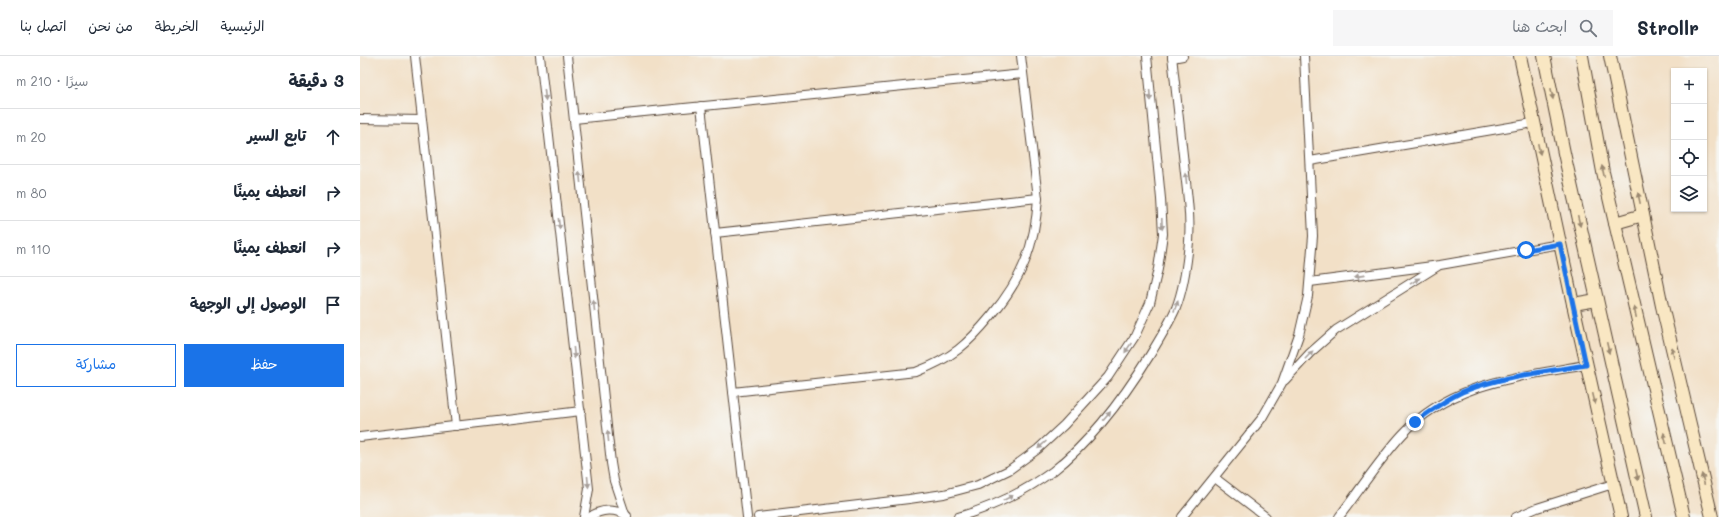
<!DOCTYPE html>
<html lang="ar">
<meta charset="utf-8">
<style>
:root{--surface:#fff;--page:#f6f6f7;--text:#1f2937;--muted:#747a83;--line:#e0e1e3;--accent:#1a73e8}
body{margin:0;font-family:Mali,"Playpen Sans Arabic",sans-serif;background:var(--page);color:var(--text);direction:rtl}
.controls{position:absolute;right:12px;top:12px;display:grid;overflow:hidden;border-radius:0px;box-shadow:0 1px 3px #0004}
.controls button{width:36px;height:36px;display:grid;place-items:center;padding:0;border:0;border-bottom:1px solid var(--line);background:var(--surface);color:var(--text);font:20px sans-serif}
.stop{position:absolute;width:12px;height:12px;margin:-9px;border:3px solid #1a73e8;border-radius:50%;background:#fff}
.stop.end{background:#1a73e8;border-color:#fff;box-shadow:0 1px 4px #0008}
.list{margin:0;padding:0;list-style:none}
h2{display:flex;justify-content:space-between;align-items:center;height:52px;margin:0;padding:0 16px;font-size:17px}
h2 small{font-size:13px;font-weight:400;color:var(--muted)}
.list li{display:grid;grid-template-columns:26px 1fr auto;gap:12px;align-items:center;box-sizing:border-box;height:56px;padding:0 16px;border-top:1px solid var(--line)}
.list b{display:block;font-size:15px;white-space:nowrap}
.list em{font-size:13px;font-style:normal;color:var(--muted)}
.actions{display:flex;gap:8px;padding:12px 16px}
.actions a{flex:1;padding:9px 0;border:1px solid var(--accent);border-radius:0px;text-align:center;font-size:14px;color:var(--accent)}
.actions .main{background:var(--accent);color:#fff}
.icon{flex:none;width:22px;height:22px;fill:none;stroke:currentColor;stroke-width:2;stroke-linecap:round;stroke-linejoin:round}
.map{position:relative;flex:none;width:1359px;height:461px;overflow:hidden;direction:ltr}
header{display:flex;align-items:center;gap:24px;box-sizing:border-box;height:56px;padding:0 20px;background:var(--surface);border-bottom:1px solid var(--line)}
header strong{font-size:19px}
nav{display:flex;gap:22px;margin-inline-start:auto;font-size:14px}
.search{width:280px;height:36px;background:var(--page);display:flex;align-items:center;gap:10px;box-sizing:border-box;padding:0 14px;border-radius:0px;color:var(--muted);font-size:15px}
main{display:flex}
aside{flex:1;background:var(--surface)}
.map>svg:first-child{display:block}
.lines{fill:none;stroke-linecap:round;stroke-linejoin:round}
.street-casing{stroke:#564537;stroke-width:10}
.secondary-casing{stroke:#564537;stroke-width:14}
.street{stroke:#fff;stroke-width:8}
.secondary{stroke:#f9e7c3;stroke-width:12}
.oneway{fill:#9a8870}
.oneway2{fill:#a79f9a}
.route{stroke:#1a73e8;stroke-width:5}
</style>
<header>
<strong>Strollr</strong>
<div class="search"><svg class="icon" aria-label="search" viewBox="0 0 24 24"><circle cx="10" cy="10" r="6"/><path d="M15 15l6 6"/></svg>ابحث هنا</div>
<nav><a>الرئيسية</a><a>الخريطة</a><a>من نحن</a><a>اتصل بنا</a></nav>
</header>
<main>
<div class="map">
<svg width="1359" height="461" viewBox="0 0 1359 461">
<rect width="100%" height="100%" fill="#f6f6f2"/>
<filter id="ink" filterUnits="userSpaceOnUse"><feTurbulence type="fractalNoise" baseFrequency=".025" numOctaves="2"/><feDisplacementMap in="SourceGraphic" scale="8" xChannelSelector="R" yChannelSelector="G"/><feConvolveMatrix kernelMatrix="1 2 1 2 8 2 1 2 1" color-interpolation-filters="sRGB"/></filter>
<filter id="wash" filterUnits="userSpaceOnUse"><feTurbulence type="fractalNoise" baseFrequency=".012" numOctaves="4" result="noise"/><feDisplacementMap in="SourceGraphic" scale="16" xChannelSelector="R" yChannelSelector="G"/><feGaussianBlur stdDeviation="0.9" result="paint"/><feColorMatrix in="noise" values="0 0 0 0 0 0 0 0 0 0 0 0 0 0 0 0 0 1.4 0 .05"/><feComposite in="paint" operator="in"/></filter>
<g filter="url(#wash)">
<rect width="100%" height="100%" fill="#f2e0c7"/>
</g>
<g filter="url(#ink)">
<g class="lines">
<defs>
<g id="street">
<path d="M55,0L96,370"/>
<path d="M180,0L227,415L229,433L224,461"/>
<path d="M207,0L251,407L254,425L265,458"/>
<path d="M812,2L823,0"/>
<path d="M341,50L387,461"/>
<path d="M0,63L62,64"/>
<path d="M214,63L663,18"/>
<path d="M950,105L1173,67"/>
<path d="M355,177L678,142"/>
<path d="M950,226L1080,209L1200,188"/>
<path d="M925,324L950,297L976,274L1078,210"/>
<path d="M373,336L556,316C592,302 607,289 631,260C662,223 675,191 678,142L661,0"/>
<path d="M0,381L221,355"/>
<path d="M855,422L906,461"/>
<path d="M230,461C241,453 255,452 267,460"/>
<path d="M398,461L549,443L584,438L618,429L649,414L678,393L704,369L748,321L775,280L790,247L798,213L803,178L801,143L787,0"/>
<path d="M598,461C633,451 664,436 693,415C733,384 764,341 790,299C799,284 809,268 816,252C823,234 826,214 828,196C832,166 827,137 824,108C820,72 816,36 812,0"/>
<path d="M822,461L902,362L922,327L939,279L948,240L953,180L944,0"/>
<path d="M979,461C999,435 1020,403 1042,379C1090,326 1160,321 1226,309"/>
<path d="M1156,461L1177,452L1253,428"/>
</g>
<g id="secondary">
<path d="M1160,0L1213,248L1261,461"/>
<path d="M1184,0L1204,97L1286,461"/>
<path d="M1222,0L1243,116L1324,461"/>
<path d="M1250,0L1302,250L1352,461"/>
<path d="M1255,167L1283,159"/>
<path d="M1213,248L1237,244"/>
</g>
</defs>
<use href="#street" class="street-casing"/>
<use href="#secondary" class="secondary-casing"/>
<use href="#street" class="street"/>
<use href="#secondary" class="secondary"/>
</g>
<defs><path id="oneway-solid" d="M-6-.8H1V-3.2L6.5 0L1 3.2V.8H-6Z"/></defs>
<g class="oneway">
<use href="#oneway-solid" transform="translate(1192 38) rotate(79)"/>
<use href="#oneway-solid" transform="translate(1179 93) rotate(78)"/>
<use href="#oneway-solid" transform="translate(1243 115) rotate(-102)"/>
<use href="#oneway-solid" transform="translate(1279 142) rotate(-102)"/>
<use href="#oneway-solid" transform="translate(1219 165) rotate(77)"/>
<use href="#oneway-solid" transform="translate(1275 256) rotate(-103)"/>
<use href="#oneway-solid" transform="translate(1248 292) rotate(77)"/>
<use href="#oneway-solid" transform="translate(1313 297) rotate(-103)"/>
<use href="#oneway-solid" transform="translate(1234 343) rotate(77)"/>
<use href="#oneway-solid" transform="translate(1305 382) rotate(-103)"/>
<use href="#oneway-solid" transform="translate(1277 419) rotate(77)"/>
<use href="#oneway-solid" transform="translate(1343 423) rotate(-104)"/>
</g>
<g class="oneway2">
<use href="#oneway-solid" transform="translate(185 39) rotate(84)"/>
<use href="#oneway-solid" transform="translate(790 39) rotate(85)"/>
<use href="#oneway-solid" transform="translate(220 121) rotate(-96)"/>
<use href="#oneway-solid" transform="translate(826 122) rotate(-96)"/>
<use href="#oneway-solid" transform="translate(199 168) rotate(84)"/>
<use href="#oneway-solid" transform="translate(802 168) rotate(88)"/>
<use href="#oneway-solid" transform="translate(1000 220) rotate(172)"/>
<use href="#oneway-solid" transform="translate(1055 225) rotate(-32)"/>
<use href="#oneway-solid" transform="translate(234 250) rotate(-96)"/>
<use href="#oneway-solid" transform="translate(816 250) rotate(-69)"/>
<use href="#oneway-solid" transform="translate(768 292) rotate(124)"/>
<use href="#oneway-solid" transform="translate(214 297) rotate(84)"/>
<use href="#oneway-solid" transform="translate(949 299) rotate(-46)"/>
<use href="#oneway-solid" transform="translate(747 360) rotate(-50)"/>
<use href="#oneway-solid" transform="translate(248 380) rotate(-96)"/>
<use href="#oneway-solid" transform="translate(682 389) rotate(138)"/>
<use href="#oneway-solid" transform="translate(228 426) rotate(85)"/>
<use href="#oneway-solid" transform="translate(648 442) rotate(-28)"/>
</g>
</g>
<g class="lines" filter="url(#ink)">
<path class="route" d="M1055,366C1070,355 1085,344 1102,336C1141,320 1185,316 1226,309L1200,188L1166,194"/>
</g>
</svg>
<div class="controls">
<button>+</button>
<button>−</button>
<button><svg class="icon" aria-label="locate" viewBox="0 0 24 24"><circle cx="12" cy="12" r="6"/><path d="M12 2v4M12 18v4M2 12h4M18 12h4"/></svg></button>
<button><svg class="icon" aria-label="layers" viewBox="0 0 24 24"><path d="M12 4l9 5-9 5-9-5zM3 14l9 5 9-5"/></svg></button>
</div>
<div class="stop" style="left:1166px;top:194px"></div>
<div class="stop end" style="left:1055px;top:366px"></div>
</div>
<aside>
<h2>3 دقيقة<small>سيرًا · 210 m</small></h2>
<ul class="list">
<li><svg class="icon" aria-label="ahead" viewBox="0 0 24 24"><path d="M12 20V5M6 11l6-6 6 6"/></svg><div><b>تابع السير</b></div><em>20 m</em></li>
<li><svg class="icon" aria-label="right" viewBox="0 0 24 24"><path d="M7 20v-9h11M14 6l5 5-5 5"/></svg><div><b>انعطف يمينًا</b></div><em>80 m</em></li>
<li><svg class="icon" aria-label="right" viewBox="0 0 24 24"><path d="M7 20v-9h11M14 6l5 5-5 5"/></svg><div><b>انعطف يمينًا</b></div><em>110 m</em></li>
<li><svg class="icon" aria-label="arrive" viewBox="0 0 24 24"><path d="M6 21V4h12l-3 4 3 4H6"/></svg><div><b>الوصول إلى الوجهة</b></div></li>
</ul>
<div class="actions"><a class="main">حفظ</a><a>مشاركة</a></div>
</aside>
</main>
